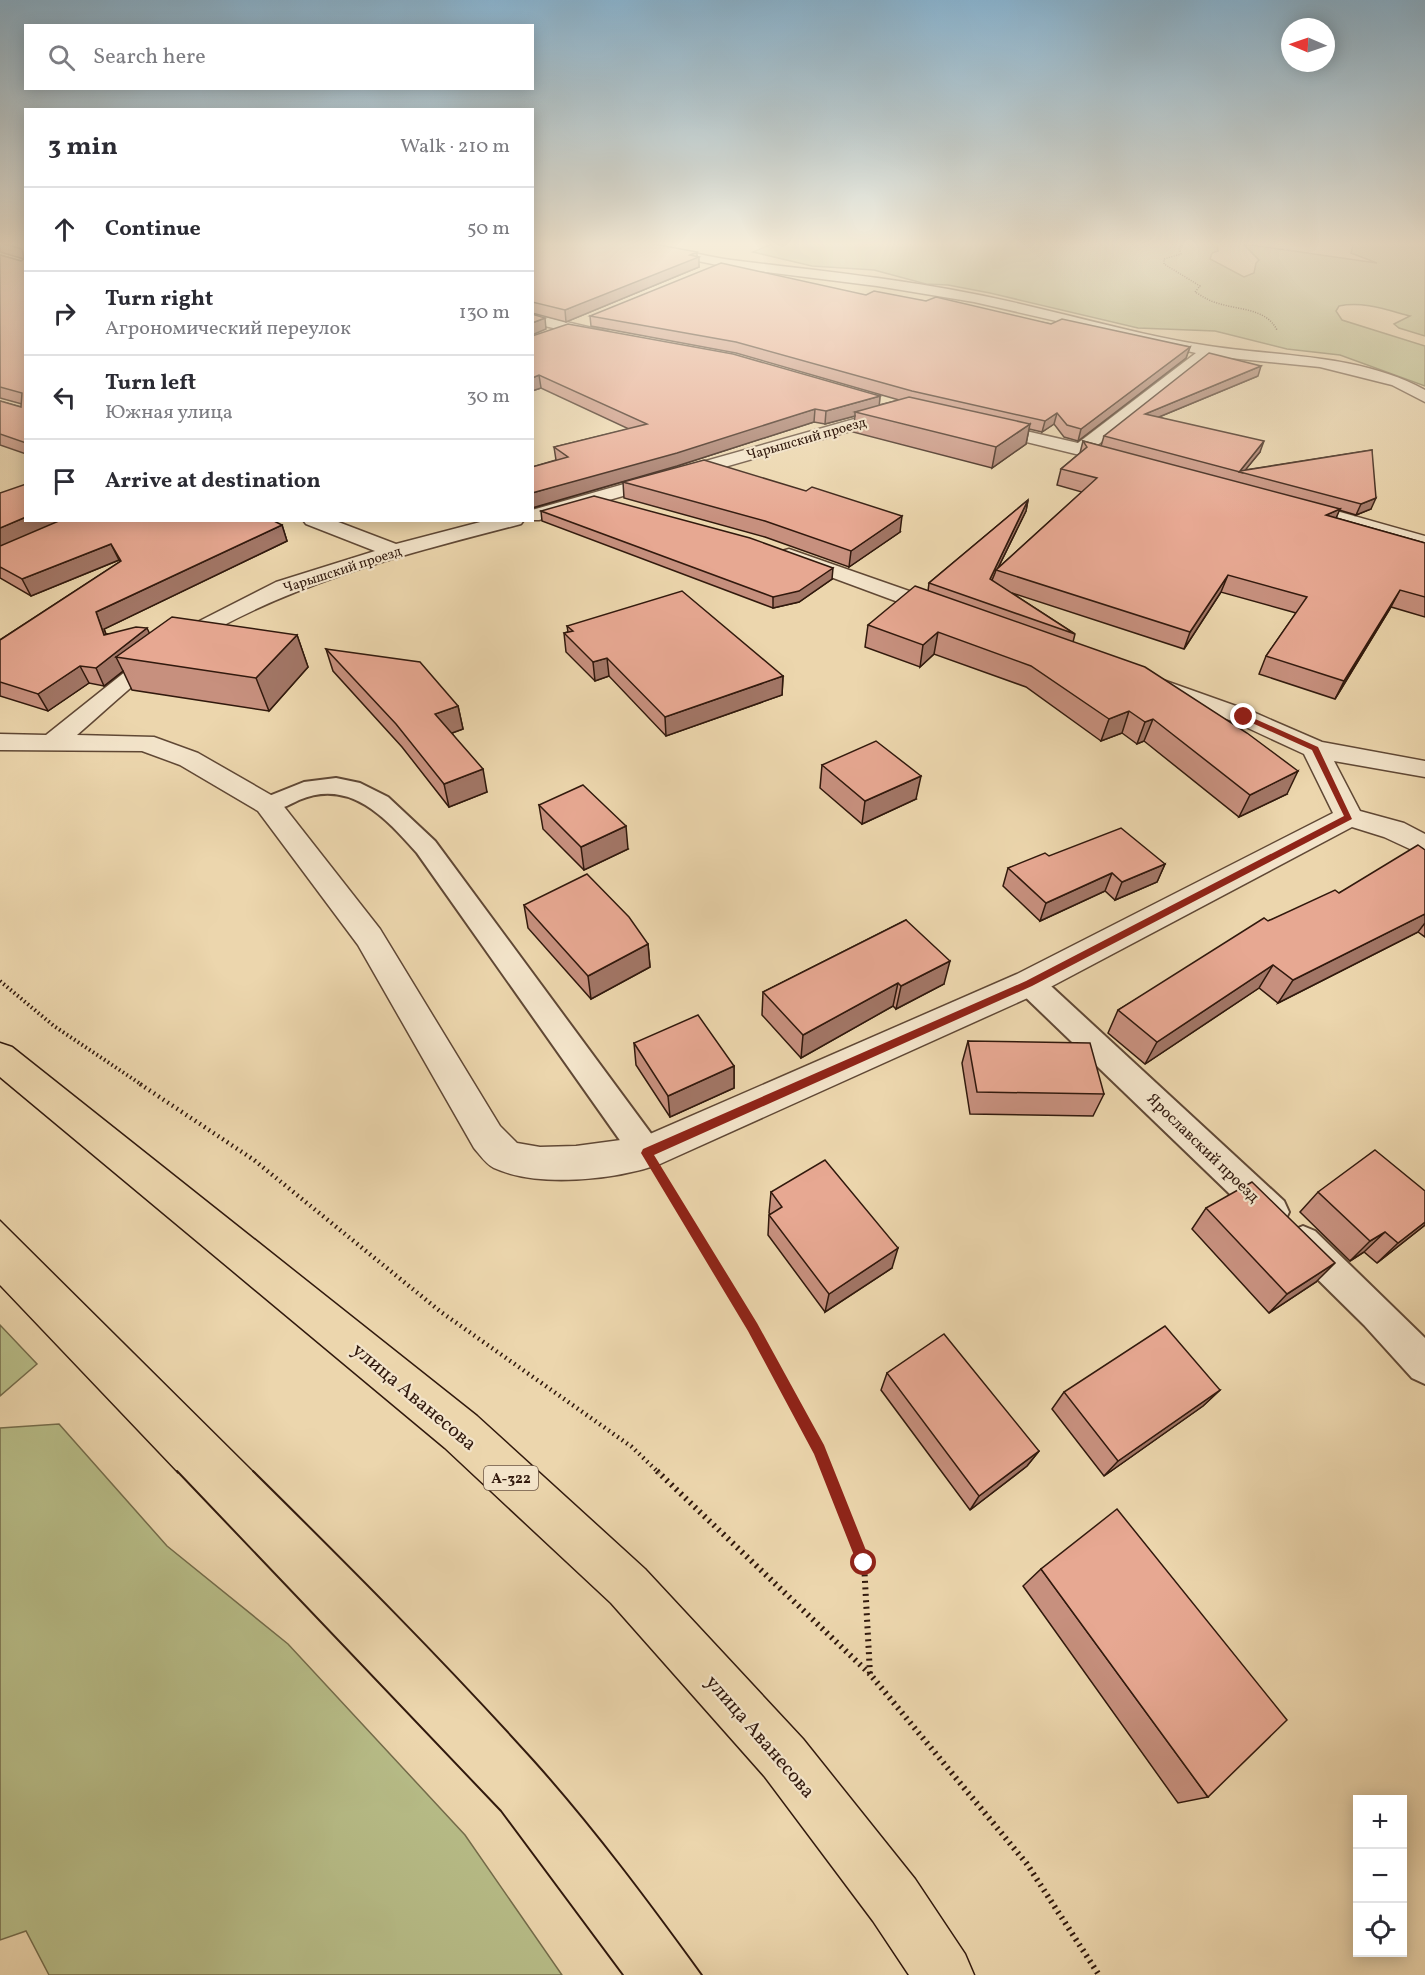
<!DOCTYPE html>
<meta charset="utf-8">
<style>
:root{--surface:#fff;--page:#f7f7f7;--text:#2b2b33;--muted:#7c7c81;--line:#e1e1e2}
body{margin:0;font-family:Vollkorn,serif;background:var(--page);color:var(--text)}
.controls{position:absolute;right:18px;bottom:18px;display:grid;overflow:hidden;border-radius:0px;box-shadow:0 3px 15px #0003}
.controls button{width:54px;height:54px;display:grid;place-items:center;padding:0;border:0;border-bottom:2px solid var(--line);background:var(--surface);color:var(--text);font:30px sans-serif}
.compass{position:absolute;left:1281px;top:18px;width:54px;height:54px;border-radius:50%;background:var(--surface);box-shadow:0 3px 15px #0003;rotate:272deg}
.stop{position:absolute;width:18px;height:18px;margin:-14px;border:4px solid #8f2418;border-radius:50%;background:#fff}
.stop.end{background:#8f2418;border-color:#fff;box-shadow:0 2px 6px #0008}
.list{margin:0;padding:0;list-style:none}
h2{display:flex;justify-content:space-between;align-items:center;height:78px;margin:0;padding:0 24px;font-size:26px}
h2 small{font-size:20px;font-weight:400;color:var(--muted)}
.list li{display:grid;grid-template-columns:39px 1fr auto;gap:18px;align-items:center;box-sizing:border-box;height:84px;padding:0 24px;border-top:2px solid var(--line)}
.list b{display:block;font-size:22px;white-space:nowrap}
.list p{margin:0;font-size:20px;white-space:nowrap;color:var(--muted)}
.list em{font-size:20px;font-style:normal;color:var(--muted)}
.icon{flex:none;width:33px;height:33px;fill:none;stroke:currentColor;stroke-width:2;stroke-linecap:round;stroke-linejoin:round}
.map{position:relative;flex:none;width:1425px;height:1975px;overflow:hidden}
.search{position:absolute;background:var(--surface);box-shadow:0 3px 15px #0003;left:24px;top:24px;width:510px;height:66px;display:flex;align-items:center;gap:15px;box-sizing:border-box;padding:0 21px;border-radius:0px;color:var(--muted);font-size:22px}
.panel{position:absolute;background:var(--surface);box-shadow:0 3px 15px #0003;left:24px;top:108px;width:510px;height:414px;border-radius:0px}
.map>svg:first-child{display:block}
.green{fill:#b8be89;stroke:#746c4b;stroke-width:1.5}
.lines{fill:none;stroke-linecap:round;stroke-linejoin:round}
.service-casing{stroke:#604835;stroke-width:4}
.minor-casing{stroke:#604835;stroke-width:3}
.trunk-casing{stroke:#31190d;stroke-width:3}
.path-far3{stroke:#31190d;stroke-width:1.5;stroke-dasharray:1 1.5;stroke-linecap:butt}
.path-far2{stroke:#31190d;stroke-width:4;stroke-dasharray:1.5 3;stroke-linecap:butt}
.path-far1{stroke:#31190d;stroke-width:4.5;stroke-dasharray:1.5 4;stroke-linecap:butt}
.path{stroke:#31190d;stroke-width:6;stroke-dasharray:2 4.5;stroke-linecap:butt}
.service{fill:#f3e4ca;fill-rule:evenodd}
.minor{fill:#f3e4ca;fill-rule:evenodd}
.trunk{fill:#ecd6ad;fill-rule:evenodd}
.tram-far1{stroke:#31190d;stroke-width:1.5}
.tram{stroke:#31190d;stroke-width:2}
.wall{fill:#c7907e;stroke:#31190d;stroke-width:1.5}
.shaded-wall{fill:#a27666;stroke:#31190d;stroke-width:1.5}
.building{fill:#e7a892;stroke:#31190d;stroke-width:1.5}
.route{fill:#8f2418}
.labels{text-anchor:middle;stroke-width:4.5;stroke-linejoin:round;paint-order:stroke}
.far-street-label{font-size:14px;fill:#31190d;stroke:#f3e4ca}
.shield{fill:#f3e4ca;stroke:#6b5646;stroke-width:1.5}
.shield-label{font-size:15px;font-weight:bold;fill:#31190d}
.street-label{font-size:16px;fill:#31190d;stroke:#f3e4ca}
.near-street-label{font-size:20px;fill:#31190d;stroke:#f3e4ca}
</style>
<div class="map">
<svg width="1425" height="1975" viewBox="0 0 1425 1975">
<rect width="100%" height="100%" fill="#ecd6ad"/>
<filter id="stains"><feTurbulence type="fractalNoise" baseFrequency=".00333" numOctaves="4"/><feColorMatrix values="0 0 0 0 .2 0 0 0 0 .09 0 0 0 0 .02 0 0 0 .5 -.17"/></filter>
<radialGradient id="worn" r=".72"><stop offset=".6" stop-color="#630" stop-opacity="0"/><stop offset="1" stop-color="#630" stop-opacity=".3"/></radialGradient>
<g class="green">
<path d="M774,243H1217L1218,251L1212,253L1210,259L1244,277L1254,273L1256,263L1259,260L1243,244L1377,263L1351,253L1353,245L1348,243H1425V336L1399,328L1394,324L1410,316C1387,310 1363,301 1339,306L1336,311L1342,320L1425,346V386L1340,355L1287,349L1215,331L1138,328L990,293L948,285L926,284L874,270L812,266L753,252Z"/>
<path d="M0,1325L37,1364L0,1396Z"/>
<path d="M59,1424L167,1546L288,1644L465,1835L562,1975H49L26,1931L0,1940V1428Z"/>
</g>
<g class="lines">
<defs>
<g id="service">
<path d="M336,778L360,783L388,797L435,841L658,1143L663,1153L658,1163L647,1167L636,1163L417,853C386,818 350,778 299,800C286,806 274,814 259,810L256,805L259,800L304,782Z"/>
<path d="M1029,972L1039,975L1284,1201L1289,1212L1284,1223L1272,1227L1260,1223L1019,991L1015,983L1019,975Z"/>
<path d="M1303,1226L1315,1231L1425,1338V1384L1412,1378L1364,1325L1291,1253L1286,1242L1291,1231Z"/>
</g>
<g id="minor">
<path d="M624,243C661,243 695,255 731,260C812,270 894,278 974,294C1052,309 1130,334 1209,346C1281,357 1359,354 1425,390V402L1392,385L1320,367L1211,356L1095,447L1132,456L1134,460L1125,466L977,430L974,426L983,421L1078,443L1196,353L974,302L877,286L727,267L630,247Z"/>
<path d="M532,314L609,332L612,335L604,340L532,323Z"/>
<path d="M897,407L906,412L903,416L539,520H526H532V510Z"/>
<path d="M1294,499L1425,536V548L1287,509L1284,505L1287,501Z"/>
<path d="M303,520H333L396,544L488,520H524L521,524C406,554 289,583 187,646C147,670 112,705 77,735L154,737L198,753L278,799L380,929L500,1126L517,1143L540,1147L576,1146L643,1137L1017,974L1333,813L1304,754L1235,722L1145,690L1142,685L1145,680L1154,678L1163,680L1253,712L1322,742L1425,761V777L1334,761L1360,811L1404,823L1425,834V856L1384,837L1352,827L1041,992L660,1164C615,1180 538,1188 494,1168C486,1164 480,1155 474,1148L358,945L258,811L180,765L142,751L0,750V734L46,735L170,636L276,582L375,551L306,524Z"/>
<path d="M789,549L952,606L955,611L952,616H936L782,559L778,555L782,551Z"/>
</g>
<path id="trunk" d="M0,1043L12,1047L477,1416L645,1569L803,1739L915,1879L965,1954L974,1975H909L873,1921L765,1777L611,1603L445,1448L0,1077Z"/>
</defs>
<use href="#service" class="service-casing"/>
<use href="#minor" class="minor-casing"/>
<use href="#trunk" class="trunk-casing"/>
<g class="path-far3">
<path d="M1184,243L1179,248L1181,254L1164,259V264L1200,286L1195,292C1202,296 1209,301 1217,303C1238,310 1266,308 1277,330"/>
<path d="M1200,243H1208"/>
</g>
<path class="path-far2" d="M0,981L54,1026L142,1085"/>
<g class="path-far1">
<path d="M140,1084L254,1160L441,1312L632,1447L659,1473"/>
<path d="M668,1188L752,1327L819,1450L828,1473"/>
</g>
<g class="path">
<path d="M657,1471L870,1674"/>
<path d="M827,1471L864,1563L870,1674L1027,1864L1099,1975"/>
</g>
<use href="#service" class="service"/>
<use href="#minor" class="minor"/>
<use href="#trunk" class="trunk"/>
<g class="tram-far1">
<path d="M0,1220L255,1473"/>
<path d="M0,1286L178,1473"/>
</g>
<g class="tram">
<path d="M177,1471L501,1811L623,1975"/>
<path d="M253,1471C349,1566 444,1661 534,1761C594,1828 649,1902 702,1975"/>
</g>
</g>
<g class="wall">
<path d="M0,243H26V454L0,445V401L21,407L22,404L0,398V255L21,261L24,259L0,252Z"/>
<path d="M532,243L697,256L699,267L566,322L532,313Z"/>
<path d="M866,295L926,301L1051,324L1190,347L1186,358L1078,441L1064,437L1054,424L1042,432L1029,429L1026,444L992,468L853,432L855,416L825,424L814,422L677,466L532,508V467L556,460L554,447L629,429L541,388L532,391V336L880,396L879,405L899,400L736,353L591,326L590,316Z"/>
<path d="M1258,376L1159,417L1260,452L1245,470L1372,450L1371,509L1356,515L1339,510L1336,518L1425,543V617L1391,607L1335,699L1259,674L1266,656L1296,613L1221,592L1184,649L1012,593L1075,634L1073,642L1287,794L1239,817L1144,741L1137,744L1122,733L1101,741L1026,687L934,654L920,667L865,647L868,625L928,591L929,583L1028,500L1026,511L998,568L1082,492L1057,485L1061,469L1080,453L1083,441L1101,446L1104,436Z"/>
<path d="M623,482L900,532L849,567L765,537L624,498Z"/>
<path d="M0,493L26,520L282,525L287,541L104,629L106,634L149,633L297,635L308,667L269,711L132,690L123,671L104,686L89,683L48,711L0,696V640L120,562L119,560L31,596L0,578Z"/>
<path d="M541,511L832,579L799,602L773,608L542,521Z"/>
<path d="M567,626L783,676L782,695L666,736L609,676L595,681L566,652L564,633L568,632Z"/>
<path d="M326,649L458,706L463,729L452,733L487,792L449,807L402,747L333,671Z"/>
<path d="M822,765L916,799L862,824L820,788Z"/>
<path d="M539,805L628,849L584,870L543,829Z"/>
<path d="M1425,850V937L1418,932L1278,1003L1259,988L1145,1064L1108,1033L1118,1010L1268,921L1339,893Z"/>
<path d="M1049,856L1165,864L1157,882L1115,900L1105,891L1040,921L1003,886L1008,868Z"/>
<path d="M524,905L648,944L650,967L591,999L528,928Z"/>
<path d="M906,920L944,984L896,1009L893,1006L801,1058L762,1015L763,992Z"/>
<path d="M968,1041L1104,1094L1093,1116L970,1114L962,1063Z"/>
<path d="M634,1043L734,1066V1088L670,1117L636,1065Z"/>
<path d="M771,1192L892,1268L825,1312L768,1235L769,1215L770,1214L769,1213Z"/>
<path d="M1318,1192L1425,1225L1377,1263L1364,1252L1350,1261L1300,1212Z"/>
<path d="M1206,1208L1316,1282L1269,1313L1192,1229Z"/>
<path d="M887,1373L1039,1451L1027,1466L970,1510L881,1390Z"/>
<path d="M1220,1390L1203,1406L1104,1476L1052,1409L1064,1392Z"/>
<path d="M1041,1569L1208,1797L1178,1803L1023,1586Z"/>
</g>
<g class="shaded-wall">
<path d="M697,252V257H699V267L566,322L565,310Z"/>
<path d="M545,318L546,329L532,335V323Z"/>
<path d="M1190,347L1186,358L1078,441L1081,429Z"/>
<path d="M1261,366L1258,376L1142,424L1145,414Z"/>
<path d="M539,375L541,388L532,391V378Z"/>
<path d="M880,396L879,409L855,412V416L825,424L826,411Z"/>
<path d="M815,409L814,422L677,466L532,508V493Z"/>
<path d="M1057,413L1054,424L1042,432L1045,421Z"/>
<path d="M1030,424L1026,444L992,468L996,447Z"/>
<path d="M1264,441L1260,452L1243,473L1239,472Z"/>
<path d="M1376,498L1371,509L1356,515L1361,504Z"/>
<path d="M1028,500L1026,511L997,570H996L995,573L988,590L990,579Z"/>
<path d="M1340,509L1333,525L1326,515Z"/>
<path d="M902,516L900,532L849,567L851,551Z"/>
<path d="M26,517V520H64L0,548V528Z"/>
<path d="M282,525L287,541L104,629L113,652L104,635L96,612Z"/>
<path d="M111,544L119,560L31,596L22,579Z"/>
<path d="M833,568L832,579L799,602L773,608V597Z"/>
<path d="M1228,575L1221,592L1184,649L1190,632Z"/>
<path d="M1400,590L1391,607L1335,699L1344,681Z"/>
<path d="M147,628L155,645L116,657L123,671L104,686L96,668Z"/>
<path d="M938,632L934,654L920,667L923,645Z"/>
<path d="M297,635L308,667L269,711L256,678Z"/>
<path d="M607,658L609,676L595,681L593,662Z"/>
<path d="M80,666L89,683L48,711L38,694Z"/>
<path d="M783,676L782,695L666,736L665,717Z"/>
<path d="M458,706L463,729L441,737L435,714Z"/>
<path d="M1129,711L1122,733L1101,741L1109,719Z"/>
<path d="M1153,719L1144,741L1137,744L1145,722Z"/>
<path d="M483,769L487,792L449,807L444,784Z"/>
<path d="M1298,771L1287,794L1239,817L1250,795Z"/>
<path d="M921,776L916,799L862,824L865,801Z"/>
<path d="M626,826L628,849L584,870L581,847Z"/>
<path d="M1165,864L1157,882L1115,900L1122,882Z"/>
<path d="M1112,873L1105,891L1040,921L1046,903Z"/>
<path d="M1425,914V923L1418,932L1278,1003L1293,980Z"/>
<path d="M648,944L650,967L591,999L588,976Z"/>
<path d="M950,961L944,984L896,1009L901,986Z"/>
<path d="M1273,965L1259,988L1145,1064L1157,1042Z"/>
<path d="M898,983L893,1006L801,1058L803,1035Z"/>
<path d="M734,1066V1088L670,1117L668,1096Z"/>
<path d="M1425,1222V1225L1377,1263L1398,1243Z"/>
<path d="M1385,1232L1364,1252L1350,1261L1370,1241Z"/>
<path d="M898,1248L892,1268L825,1312L829,1294Z"/>
<path d="M1335,1263L1316,1282L1269,1313L1287,1294Z"/>
<path d="M1220,1390L1203,1406L1104,1476L1118,1461Z"/>
<path d="M1039,1451L1027,1466L970,1510L979,1496Z"/>
</g>
<g class="building">
<path d="M1,243H26V443L0,434V401L21,407L22,393L0,387V255L21,261L24,259L22,249Z"/>
<path d="M532,243H649L697,252L690,255L699,257L565,310L532,302Z"/>
<path d="M721,263L866,295L874,291L926,301L936,297L1051,324L1062,319L1190,347L1081,429L1067,425L1057,413L1045,421L912,391L736,342L590,316Z"/>
<path d="M532,314L545,318L532,323Z"/>
<path d="M568,324L733,354L880,396L826,411L815,409L677,453L532,493V467L568,457L554,447L647,424L539,375L532,378V336Z"/>
<path d="M1209,353L1261,366L1145,414L1264,441L1240,471L1372,450L1376,498L1361,504L1104,436Z"/>
<path d="M909,397L1030,424L996,447L855,412Z"/>
<path d="M1083,441L1340,509L1326,515L1425,543V597L1400,590L1344,681L1266,656L1307,597L1228,575L1190,632L996,570L1097,478L1061,469L1087,447Z"/>
<path d="M704,460L806,491L812,487L902,516L851,551L765,521L623,482Z"/>
<path d="M26,484V517L0,528V493Z"/>
<path d="M594,496L750,538L833,568L799,591L773,597L541,511Z"/>
<path d="M1028,500L990,579L1075,634L929,583Z"/>
<path d="M61,520H272L282,525L96,612L104,635L136,627L147,628L96,668L80,666L38,694L0,682V640L121,561L111,544L22,579L0,567V546Z"/>
<path d="M915,586L1145,667L1247,733L1298,771L1250,795L1153,719L1145,722L1129,711L1109,719L1031,666L938,632L923,645L868,625Z"/>
<path d="M682,591L783,676L665,717L607,658L593,662L564,633L573,631L567,626Z"/>
<path d="M172,617L297,635L256,678L116,657Z"/>
<path d="M326,649L420,662L458,706L435,714L483,769L444,784L396,724Z"/>
<path d="M876,741L921,776L865,801L822,765Z"/>
<path d="M583,785L626,826L581,847L539,805Z"/>
<path d="M1121,828L1165,864L1122,882L1112,873L1046,903L1008,868L1045,853L1049,856Z"/>
<path d="M1418,845L1425,850V914L1293,980L1273,965L1157,1042L1118,1010L1264,918L1268,921L1335,890L1339,893Z"/>
<path d="M587,874L629,917L648,944L588,976L524,905Z"/>
<path d="M906,920L950,961L901,986L898,983L803,1035L763,992Z"/>
<path d="M698,1015L734,1066L668,1096L634,1043Z"/>
<path d="M968,1041L1090,1043L1104,1094L977,1092Z"/>
<path d="M1375,1150L1425,1191V1222L1398,1243L1385,1232L1370,1241L1318,1192Z"/>
<path d="M825,1160L898,1248L829,1294L769,1215L782,1207L771,1192Z"/>
<path d="M1252,1182L1335,1263L1287,1294L1206,1208Z"/>
<path d="M1165,1326L1220,1390L1118,1461L1064,1392Z"/>
<path d="M944,1334L1039,1451L979,1496L887,1373Z"/>
<path d="M1117,1509L1287,1720L1208,1797L1041,1569Z"/>
</g>
<linearGradient id="sky" x2="0" y2="1"><stop stop-color="#89b5d2"/><stop offset="0.47" stop-color="#f6edda"/><stop offset="1" stop-color="#f6edda" stop-opacity="0"/></linearGradient>
<rect width="1425" height="519" fill="url(#sky)"/>
<path class="route" d="M1244,714L1318,747L1352,819L1032,986L654,1155L757,1323L824,1445L871,1563L869,1568L864,1570L859,1568L814,1454L748,1331L641,1153L643,1149L1026,981L1344,816L1312,750L1241,718Z"/>
<g class="labels">
<g class="far-street-label">
<text transform="translate(806 438) rotate(-16)" y="5">Чарышский проезд</text>
<text transform="translate(342 569) rotate(-18)" y="5">Чарышский проезд</text>
</g>
<rect class="shield" x="484" y="1466" width="54" height="24" rx="4.5"/>
<g class="shield-label">
<text x="511" y="1483">А-322</text>
</g>
<g class="street-label">
<text transform="translate(1204 1147) rotate(44)" y="6">Ярославский проезд</text>
</g>
<g class="near-street-label">
<text transform="translate(415 1396) rotate(40)" y="7">улица Аванесова</text>
<text transform="translate(761 1736) rotate(49)" y="7">улица Аванесова</text>
</g>
</g>
<rect width="100%" height="100%" filter="url(#stains)"/>
<rect width="100%" height="100%" fill="url(#worn)"/>
</svg>
<div class="controls">
<button>+</button>
<button>−</button>
<button><svg class="icon" aria-label="locate" viewBox="0 0 24 24"><circle cx="12" cy="12" r="6"/><path d="M12 2v4M12 18v4M2 12h4M18 12h4"/></svg></button>
</div>
<svg class="compass" viewBox="-18 -18 36 36"><path d="M0-13l5 13h-10z" fill="#e53935"/><path d="M0 13l5-13h-10z" fill="#7c7c81"/></svg>
<div class="stop" style="left:864px;top:1563px"></div>
<div class="stop end" style="left:1244px;top:717px"></div>
<div class="search"><svg class="icon" aria-label="search" viewBox="0 0 24 24"><circle cx="10" cy="10" r="6"/><path d="M15 15l6 6"/></svg>Search here</div>
<section class="panel">
<h2>3 min<small>Walk · 210 m</small></h2>
<ul class="list">
<li><svg class="icon" aria-label="ahead" viewBox="0 0 24 24"><path d="M12 20V5M6 11l6-6 6 6"/></svg><div><b>Continue</b></div><em>50 m</em></li>
<li><svg class="icon" aria-label="right" viewBox="0 0 24 24"><path d="M7 20v-9h11M14 6l5 5-5 5"/></svg><div><b>Turn right</b><p>Агрономический переулок</p></div><em>130 m</em></li>
<li><svg class="icon" aria-label="left" viewBox="0 0 24 24"><path d="M17 20v-9H6M10 6l-5 5 5 5"/></svg><div><b>Turn left</b><p>Южная улица</p></div><em>30 m</em></li>
<li><svg class="icon" aria-label="arrive" viewBox="0 0 24 24"><path d="M6 21V4h12l-3 4 3 4H6"/></svg><div><b>Arrive at destination</b></div></li>
</ul>
</section>
</div>
